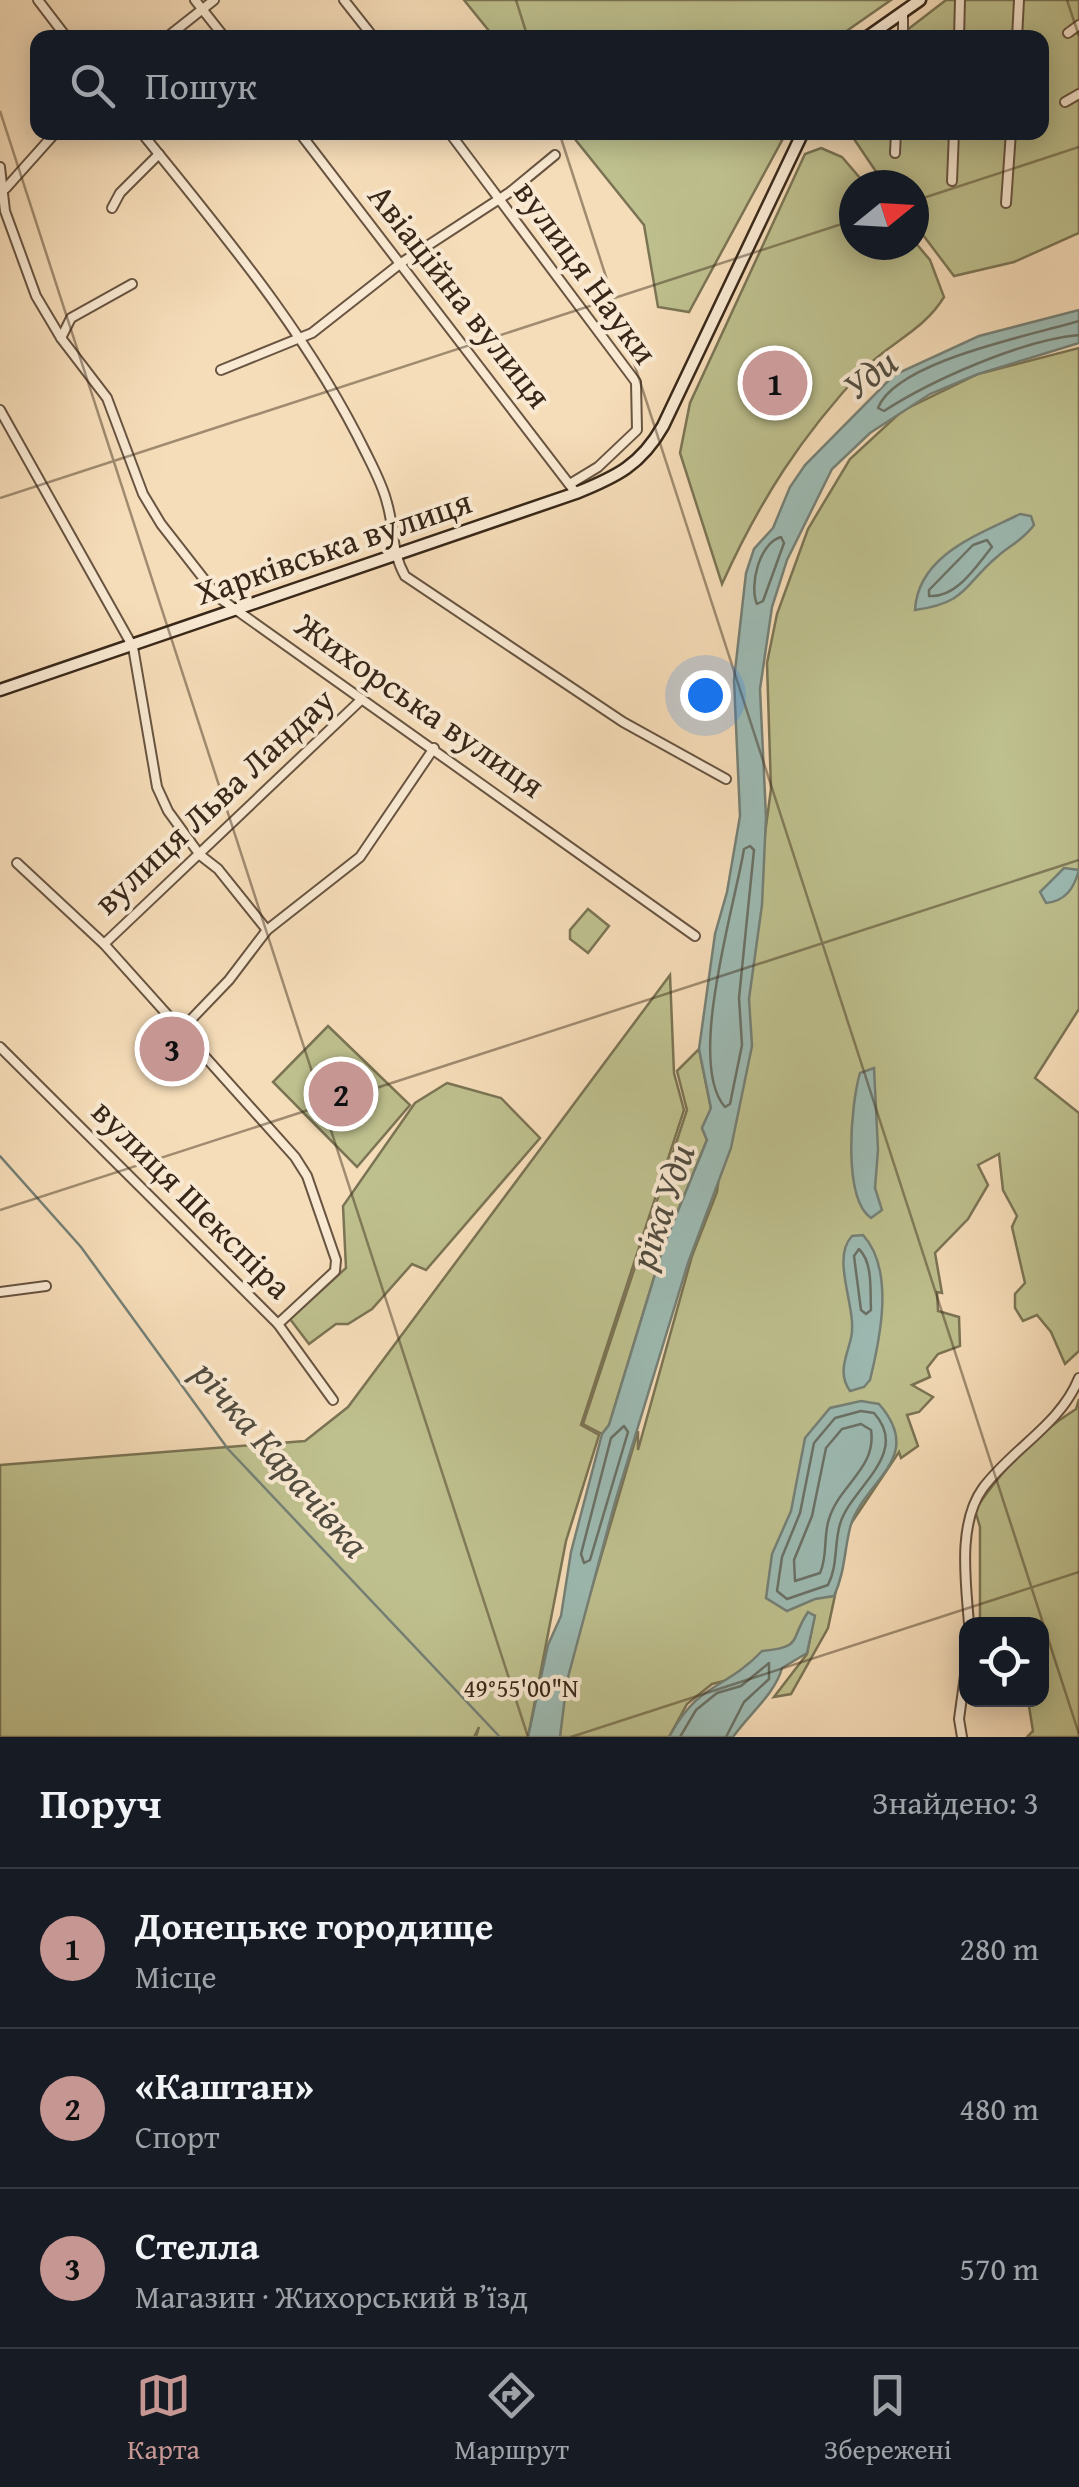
<!DOCTYPE html>
<html lang="uk">
<meta charset="utf-8">
<style>
:root{--surface:#171b24;--page:#242831;--text:#f1f3f6;--muted:#9ea1a6;--line:#363941;--accent:#c59692}
body{margin:0;font-family:"Gentium Book Plus",serif;background:var(--page);color:var(--text)}
.controls{position:absolute;right:30px;bottom:30px;display:grid;overflow:hidden;border-radius:20px;box-shadow:0 5px 25px #0003}
.controls button{width:90px;height:90px;display:grid;place-items:center;padding:0;border:0;border-bottom:2px solid var(--line);background:var(--surface);color:var(--text);font:50px sans-serif}
.compass{position:absolute;left:839px;top:170px;width:90px;height:90px;border-radius:50%;background:var(--surface);box-shadow:0 5px 25px #0003;rotate:72deg}
.you{position:absolute;left:705px;top:695px;width:35px;height:35px;margin:-25px;border:8px solid #fff;border-radius:50%;background:#1a73e8;box-shadow:0 0 0 15px #1a73e833}
.badge{display:grid;place-items:center;width:65px;height:65px;border-radius:50%;background:var(--accent);color:#111;font-size:32px;font-weight:700}
.pin{position:absolute;translate:-50% -50%;border:5px solid #fff;box-shadow:0 2px 10px #0006}
.list{margin:0;padding:0;list-style:none}
h2{display:flex;justify-content:space-between;align-items:center;height:130px;margin:0;padding:0 40px;font-size:42px}
h2 small{font-size:32px;font-weight:400;color:var(--muted)}
.list li{display:grid;grid-template-columns:65px 1fr auto;gap:30px;align-items:center;box-sizing:border-box;height:160px;padding:0 40px;border-top:2px solid var(--line)}
.list b{display:block;font-size:38px;white-space:nowrap}
.list p{margin:0;font-size:32px;white-space:nowrap;color:var(--muted)}
.list em{font-size:32px;font-style:normal;color:var(--muted)}
.icon{flex:none;width:55px;height:55px;fill:none;stroke:currentColor;stroke-width:2;stroke-linecap:round;stroke-linejoin:round}
.map{position:relative;flex:none;width:1079px;height:1737px;overflow:hidden}
.search{position:absolute;background:var(--surface);box-shadow:0 5px 25px #0003;left:30px;right:30px;top:30px;height:110px;display:flex;align-items:center;gap:25px;box-sizing:border-box;padding:0 35px;border-radius:20px;color:var(--muted);font-size:38px}
.sheet{height:610px;background:var(--surface)}
nav{display:flex;justify-content:space-around;align-items:center;box-sizing:border-box;height:140px;border-top:2px solid var(--line);background:var(--surface);font-size:28px;color:var(--muted)}
nav a{display:grid;justify-items:center;gap:5px}
nav .on{color:var(--accent)}
.map>svg:first-child{display:block}
.green{fill:#bec08e;stroke:#7b7454;stroke-width:2.5}
.water{fill:#9dbbb4;stroke:#758076;stroke-width:2.5}
.lines{fill:none;stroke-linecap:round;stroke-linejoin:round}
.shore{stroke:#6a7166;stroke-width:2.5}
.stream{stroke:#758076;stroke-width:2.5}
.minor-casing{stroke:#685441;stroke-width:12}
.secondary-casing{stroke:#382719;stroke-width:15}
.minor{stroke:#f9e9d2;stroke-width:8}
.secondary{stroke:#f9e9d2;stroke-width:10}
.ticks{fill:none;stroke:#382719;stroke-width:2.5;stroke-opacity:0.45}
.labels{text-anchor:middle;stroke-width:8;stroke-linejoin:round;paint-order:stroke}
.street-label{font-size:35px;fill:#382719;stroke:#f9e9d2}
.water-label{font-size:38px;font-style:italic;fill:#514c40;stroke:#f9e9d2}
.ticks-label{font-size:25px;text-anchor:middle;fill:#382719;stroke:#f9e9d2;stroke-width:8;stroke-linejoin:round;paint-order:stroke}
</style>
<div class="map">
<svg width="1079" height="1737" viewBox="0 0 1079 1737">
<rect width="100%" height="100%" fill="#f6ddb9"/>
<filter id="stains"><feTurbulence type="fractalNoise" baseFrequency=".002" numOctaves="4"/><feColorMatrix values="0 0 0 0 .2 0 0 0 0 .09 0 0 0 0 .02 0 0 0 .5 -.17"/></filter>
<radialGradient id="worn" r=".72"><stop offset=".6" stop-color="#630" stop-opacity="0"/><stop offset="1" stop-color="#630" stop-opacity=".3"/></radialGradient>
<g class="green">
<path d="M464,0H891L838,37H494Z"/>
<path d="M946,0H1079V233L1014,262L954,276L914,223V185H885L854,139L855,132H1042V38L898,37Z"/>
<path d="M570,133H786L689,312L658,307L644,225Z"/>
<path d="M821,148L842,157L866,185H854V245H914V241L930,260L944,297C924,330 891,342 865,368C801,436 760,500 722,584L680,453L690,403L805,154Z"/>
<path d="M1079,348V1009L1035,1078L1079,1113V1351L1065,1364L1051,1332L1037,1315L1023,1321L1015,1308V1294L1025,1283L1012,1227L1017,1216L1003,1190L999,1154L978,1165L988,1185L968,1219L935,1253L942,1293L937,1292L938,1311L959,1317L960,1346L938,1354L927,1368L930,1377L912,1385L933,1397L919,1412L907,1415L918,1446L901,1458L899,1452L850,1525L828,1628L791,1694L774,1697L807,1654L814,1618L786,1649L736,1678L712,1684L687,1704L669,1737H560L563,1686L638,1431V1450L692,1256L717,1192L771,789L767,663L777,614L808,529L850,459L902,411L978,374Z"/>
<path d="M588,909L609,926L588,953L570,939V930Z"/>
<path d="M670,975L674,1073L684,1110L581,1425L599,1435L566,1541L528,1737H476L479,1727L474,1737H0V1465L305,1441L348,1407Z"/>
<path d="M328,1026L410,1105L357,1167L273,1082Z"/>
<path d="M699,1049L711,1109L702,1128L707,1140L664,1245L609,1425L602,1434L583,1424L687,1110L677,1071Z"/>
<path d="M447,1083L501,1098L540,1138L426,1270L412,1264L372,1309L348,1324H336L309,1344L290,1319L346,1268L343,1206L415,1103Z"/>
<path d="M1079,1399V1737H1027L1033,1731L1028,1700H1042V1624H980V1527L975,1510C1001,1471 1036,1434 1076,1409Z"/>
</g>
<g class="water">
<path d="M1079,310V343L978,374L930,394L870,433L832,469L787,560L772,607L760,689L766,817L762,905L749,999L752,1046L731,1148L688,1263L615,1502L567,1681L560,1737H528L548,1645L561,1616L571,1552L602,1434L609,1425L664,1245L707,1140L702,1128L711,1108L699,1049L715,934L727,892L740,816L734,680L746,573L754,549L773,528L790,487L805,465L894,375L979,336Z"/>
<path d="M1020,514L1031,516L1034,525C1023,540 1012,544 998,556C964,584 968,603 915,610C918,555 978,535 1020,514Z"/>
<path d="M1064,868L1079,870C1074,888 1066,901 1046,903L1040,892Z"/>
<path d="M874,1068L878,1150L875,1188L882,1210L871,1218C842,1198 851,1103 860,1073Z"/>
<path d="M863,1235C895,1270 880,1339 870,1380L864,1387L850,1391C837,1373 847,1356 851,1338C858,1309 830,1259 852,1236Z"/>
<path d="M861,1401L879,1404C927,1459 862,1481 850,1528C844,1552 845,1572 834,1596L815,1599L787,1611L766,1598L772,1554L791,1511L805,1438L830,1408Z"/>
<path d="M808,1612L815,1616L807,1653L782,1668C775,1694 749,1714 733,1737H669C700,1680 723,1692 762,1651C804,1647 789,1640 808,1612Z"/>
</g>
<g class="lines">
<g class="shore">
<path d="M1079,321C1033,335 896,361 878,408L884,411C932,380 1022,340 1079,335"/>
<path d="M781,537L784,543L763,601L757,604C749,586 759,543 781,537Z"/>
<path d="M987,540L992,547C976,566 957,598 929,596V590L973,545Z"/>
<path d="M750,846L754,850L739,998L742,1045L730,1104L725,1107C686,1063 735,905 744,849Z"/>
<path d="M859,1249C873,1263 870,1289 871,1310L866,1314L861,1310L854,1256Z"/>
<path d="M861,1411L874,1413C911,1454 851,1487 840,1524C834,1545 838,1565 828,1585L787,1599L777,1591L782,1557L800,1513L814,1443L835,1418Z"/>
<path d="M861,1424L871,1430C877,1468 839,1485 829,1519C823,1537 828,1556 820,1573L795,1581L794,1560L812,1516L826,1448L842,1429Z"/>
<path d="M624,1426L628,1432L590,1560L584,1563L581,1554L611,1438Z"/>
<path d="M680,1737L696,1710L717,1693L741,1686L769,1663V1679L744,1702L726,1737"/>
</g>
<path class="stream" d="M0,1156L81,1247L228,1449L500,1737"/>
<defs>
<g id="minor">
<path d="M38,0L67,38"/>
<path d="M195,0L225,38"/>
<path d="M344,0L374,38"/>
<path d="M903,12V38"/>
<path d="M1068,33L1079,25"/>
<path d="M166,38L214,0"/>
<path d="M959,38L960,0"/>
<path d="M1017,38L1019,0"/>
<path d="M1065,102L1079,94"/>
<path d="M141,132C224,235 308,334 366,453C374,469 383,486 387,503C395,530 391,551 405,576L623,722L726,779"/>
<path d="M299,132L576,493"/>
<path d="M449,132L636,382L637,430L598,467L570,484"/>
<path d="M895,153L896,132"/>
<path d="M0,167L5,211L36,296L61,338L107,398L143,494L161,524L218,597L695,936"/>
<path d="M952,181L954,132"/>
<path d="M6,188L56,132"/>
<path d="M1006,203L1011,132"/>
<path d="M112,208L120,193L159,154"/>
<path d="M61,338L71,318L132,284"/>
<path d="M221,370L312,333L401,263L510,192L555,155"/>
<path d="M0,410L133,647L157,787L168,811L200,855L218,869L267,930"/>
<path d="M17,863L104,944L295,1157L307,1176L336,1260L335,1271L278,1324"/>
<path d="M104,944L362,699"/>
<path d="M182,1029L229,980L267,930L360,857L434,748"/>
<path d="M0,1047L278,1324L333,1400"/>
<path d="M0,1292L46,1286"/>
<path d="M969,1624C966,1583 957,1524 983,1488C1013,1448 1060,1425 1079,1378"/>
<path d="M962,1737L959,1719L966,1668"/>
</g>
<g id="secondary">
<path d="M866,38L920,0"/>
<path d="M0,690L576,493C616,477 641,465 663,426L803,132"/>
</g>
</defs>
<use href="#minor" class="minor-casing"/>
<use href="#secondary" class="secondary-casing"/>
<use href="#minor" class="minor"/>
<use href="#secondary" class="secondary"/>
</g>
<path class="ticks" d="M516,0L528,38M1067,0L1079,36M0,111L528,1737M559,132L1079,1734M914,201L1079,147M0,498L854,220M0,1210L1079,860M571,1737L1079,1572"/>
<g class="labels">
<g class="street-label">
<text transform="translate(586 272) rotate(54)" y="12">вулиця Науки</text>
<text transform="translate(460 296) rotate(52)" y="12">Авіаційна вулиця</text>
<text transform="translate(333 547) rotate(-19)" y="12">Харківська вулиця</text>
<text transform="translate(420 705) rotate(35)" y="12">Жихорська вулиця</text>
<text transform="translate(214 801) rotate(-43)" y="12">вулиця Льва Ландау</text>
<text transform="translate(192 1199) rotate(45)" y="12">вулиця Шекспіра</text>
</g>
<g class="water-label">
<text transform="translate(870 374) rotate(-37)" y="13">Уди</text>
<text transform="translate(662 1206) rotate(-71)" y="13">ріка Уди</text>
<text transform="translate(281 1459) rotate(49)" y="13">річка Карачівка</text>
</g>
</g>
<g class="ticks-label">
<text x="521" y="1697">49°55'00"N</text>
</g>
<rect width="100%" height="100%" filter="url(#stains)"/>
<rect width="100%" height="100%" fill="url(#worn)"/>
</svg>
<div class="controls">
<button><svg class="icon" aria-label="locate" viewBox="0 0 24 24"><circle cx="12" cy="12" r="6"/><path d="M12 2v4M12 18v4M2 12h4M18 12h4"/></svg></button>
</div>
<svg class="compass" viewBox="-18 -18 36 36"><path d="M0-13l5 13h-10z" fill="#e53935"/><path d="M0 13l5-13h-10z" fill="#9ea1a6"/></svg>
<div class="you"></div>
<div class="pin badge" style="left:775px;top:383px">1</div>
<div class="pin badge" style="left:341px;top:1094px">2</div>
<div class="pin badge" style="left:172px;top:1049px">3</div>
<div class="search"><svg class="icon" aria-label="search" viewBox="0 0 24 24"><circle cx="10" cy="10" r="6"/><path d="M15 15l6 6"/></svg>Пошук</div>
</div>
<section class="sheet">
<h2>Поруч<small>Знайдено: 3</small></h2>
<ul class="list">
<li><span class="badge">1</span><div><b>Донецьке городище</b><p>Місце</p></div><em>280 m</em></li>
<li><span class="badge">2</span><div><b>«Каштан»</b><p>Спорт</p></div><em>480 m</em></li>
<li><span class="badge">3</span><div><b>Стелла</b><p>Магазин · Жихорський в’їзд</p></div><em>570 m</em></li>
</ul>
</section>
<nav>
<a class="on"><svg class="icon" aria-label="map" viewBox="0 0 24 24"><path d="M3 6l6-2 6 2 6-2v14l-6 2-6-2-6 2zM9 4v14M15 6v14"/></svg>Карта</a>
<a><svg class="icon" aria-label="directions" viewBox="0 0 24 24"><path d="M12 3l9 9-9 9-9-9zM9 14v-3h6M13 9l2 2-2 2"/></svg>Маршрут</a>
<a><svg class="icon" aria-label="saved" viewBox="0 0 24 24"><path d="M7 4h10v16l-5-4-5 4z"/></svg>Збережені</a>
</nav>
